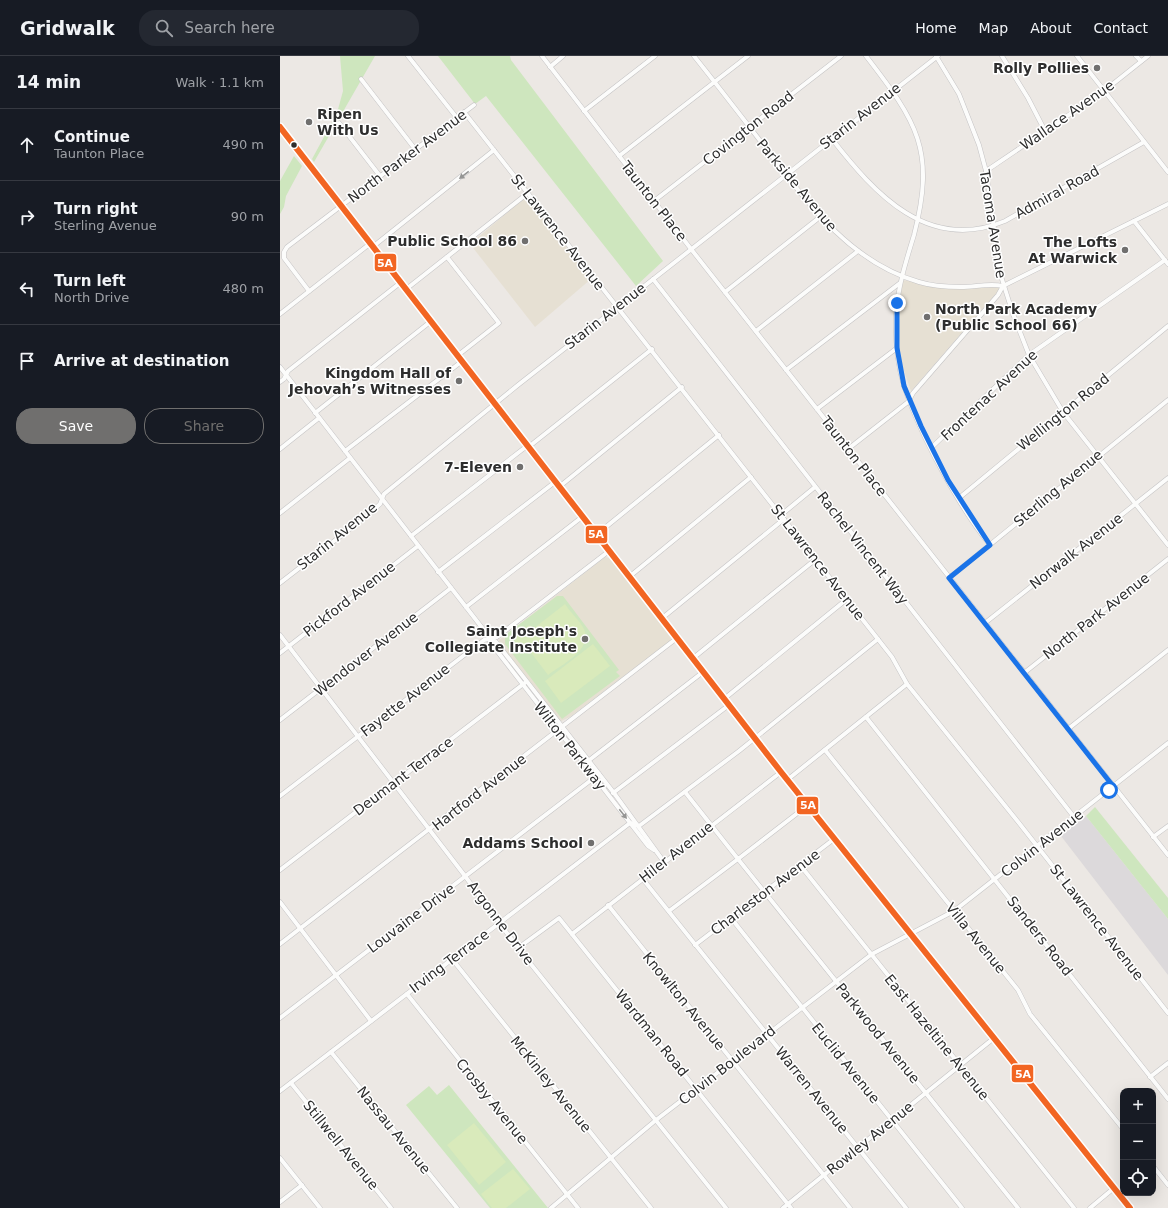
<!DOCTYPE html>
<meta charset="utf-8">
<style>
:root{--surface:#171b24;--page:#242831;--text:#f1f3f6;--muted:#9ea1a6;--line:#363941;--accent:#706f6e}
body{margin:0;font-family:"DejaVu Sans",sans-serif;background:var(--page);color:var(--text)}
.controls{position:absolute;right:12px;bottom:12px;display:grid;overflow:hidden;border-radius:8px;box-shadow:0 4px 16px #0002}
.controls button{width:36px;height:36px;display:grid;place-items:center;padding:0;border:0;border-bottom:1px solid var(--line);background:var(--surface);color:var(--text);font:20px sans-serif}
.stop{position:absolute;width:12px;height:12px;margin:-9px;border:3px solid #1a73e8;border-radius:50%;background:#fff}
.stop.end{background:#1a73e8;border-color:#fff;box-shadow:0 1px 4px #0008}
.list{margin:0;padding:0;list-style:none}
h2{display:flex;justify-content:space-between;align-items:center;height:52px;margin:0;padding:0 16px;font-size:17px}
h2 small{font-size:13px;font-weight:400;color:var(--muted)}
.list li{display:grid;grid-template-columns:26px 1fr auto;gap:12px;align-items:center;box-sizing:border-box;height:72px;padding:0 16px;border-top:1px solid var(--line)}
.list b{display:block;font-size:15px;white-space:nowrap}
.list p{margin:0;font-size:13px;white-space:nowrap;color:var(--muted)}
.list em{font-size:13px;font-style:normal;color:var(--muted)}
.actions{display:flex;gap:8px;padding:12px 16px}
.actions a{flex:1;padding:9px 0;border:1px solid var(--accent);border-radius:16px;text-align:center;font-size:14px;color:var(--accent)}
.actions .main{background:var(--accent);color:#fff}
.icon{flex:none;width:22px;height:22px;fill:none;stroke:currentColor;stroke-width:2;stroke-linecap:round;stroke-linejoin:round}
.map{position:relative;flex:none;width:888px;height:1152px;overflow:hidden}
header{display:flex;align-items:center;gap:24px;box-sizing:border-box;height:56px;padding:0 20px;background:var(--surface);border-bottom:1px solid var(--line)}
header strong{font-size:19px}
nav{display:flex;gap:22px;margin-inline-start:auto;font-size:14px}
.search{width:280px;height:36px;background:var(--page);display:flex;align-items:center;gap:10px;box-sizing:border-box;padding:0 14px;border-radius:16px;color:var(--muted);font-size:15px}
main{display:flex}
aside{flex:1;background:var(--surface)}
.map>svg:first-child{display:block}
.industrial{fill:#dcd9db}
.education{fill:#e6e0d3}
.green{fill:#cee6be}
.pitch{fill:#d9eabb}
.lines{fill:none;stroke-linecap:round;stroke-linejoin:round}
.minor-casing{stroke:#c5c4c5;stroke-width:5}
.major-casing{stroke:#c6c5c4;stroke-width:6}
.minor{stroke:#fcfcfb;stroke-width:4}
.major{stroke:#e8e4d6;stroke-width:5}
.bus-1-casing{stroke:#fff;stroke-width:9}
.bus-1{stroke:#f26522;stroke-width:6}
.oneway{fill:#959594}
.route{stroke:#1a73e8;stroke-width:5}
.poi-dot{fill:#706f6e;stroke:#fff;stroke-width:1.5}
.bus-dot{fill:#2e2e2e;stroke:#fff;stroke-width:1.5}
.labels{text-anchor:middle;stroke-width:3;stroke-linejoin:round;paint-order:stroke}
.poi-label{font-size:14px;font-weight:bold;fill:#2e2e2e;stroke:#fff;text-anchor:end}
.street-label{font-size:14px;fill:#2e2e2e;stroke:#fff}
.line-badge{stroke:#fff;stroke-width:1.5}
.badge-label{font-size:11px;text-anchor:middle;font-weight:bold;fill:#fff}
</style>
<header>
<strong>Gridwalk</strong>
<div class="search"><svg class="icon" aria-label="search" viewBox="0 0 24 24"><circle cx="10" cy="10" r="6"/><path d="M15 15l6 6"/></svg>Search here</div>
<nav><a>Home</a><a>Map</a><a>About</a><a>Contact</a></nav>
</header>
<main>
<aside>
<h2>14 min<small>Walk · 1.1 km</small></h2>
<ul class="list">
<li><svg class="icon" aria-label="ahead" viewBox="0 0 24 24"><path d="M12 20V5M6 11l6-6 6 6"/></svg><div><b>Continue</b><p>Taunton Place</p></div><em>490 m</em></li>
<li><svg class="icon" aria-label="right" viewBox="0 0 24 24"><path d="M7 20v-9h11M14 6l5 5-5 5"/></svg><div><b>Turn right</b><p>Sterling Avenue</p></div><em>90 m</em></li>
<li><svg class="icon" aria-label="left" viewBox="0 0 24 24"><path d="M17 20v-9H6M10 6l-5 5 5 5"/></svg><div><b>Turn left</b><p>North Drive</p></div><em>480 m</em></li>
<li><svg class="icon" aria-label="arrive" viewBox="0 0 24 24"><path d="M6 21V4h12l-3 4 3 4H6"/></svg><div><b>Arrive at destination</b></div></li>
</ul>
<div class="actions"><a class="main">Save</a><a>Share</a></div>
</aside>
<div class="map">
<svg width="888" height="1152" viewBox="0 0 888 1152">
<rect width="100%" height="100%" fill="#ece8e4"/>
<path class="industrial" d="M806,760L888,863V919L781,780Z"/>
<g class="education">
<path d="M247,140L311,223L255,271L190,188Z"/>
<path d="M623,224L681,233L718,231L720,233L631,335L621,306L618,270L620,236Z"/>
<path d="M325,501L330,502L391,582L390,585L290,661L281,665L219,587V584Z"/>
</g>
<g class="green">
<path d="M60,0H95L34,106L32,103L57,57L63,35Z"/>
<path d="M158,0H230L231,4L383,205L356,230L206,40L195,48Z"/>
<path d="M14,100L22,110L6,140L4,151L0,158V125Z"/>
<path d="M277,540H283L339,614L336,616L340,620L282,663L225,588V579Z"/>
<path d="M815,751L888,842V863L806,760Z"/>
<path d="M169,1029L268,1152H210L126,1049L149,1030L157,1039Z"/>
</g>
<g class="pitch">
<path d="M285,548C290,556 300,565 304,573C313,594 281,609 268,619L249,594L245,597L235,585L236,579L249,569L253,573Z"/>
<path d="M313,588L330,610L281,647L265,625Z"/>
<path d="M194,1067L226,1106L199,1129L167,1089Z"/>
<path d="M233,1113L250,1133L226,1152H212L201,1138Z"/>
</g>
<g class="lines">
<defs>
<g id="minor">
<path d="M128,0L177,62"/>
<path d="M262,0L411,193L888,799"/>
<path d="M414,0C438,30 461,60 485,91C526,145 569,206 639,226C652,230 667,231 681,231C695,231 709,227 723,230L888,148"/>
<path d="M586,0C637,66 656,94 634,179C626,205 618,230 616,258C615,282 617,307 624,330C640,378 678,450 710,489"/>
<path d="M656,0L679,38L699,89L706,115L720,217L733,258L749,299L783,356L888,489"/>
<path d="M722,0L748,42L765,75"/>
<path d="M797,0L888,116"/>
<path d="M856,0L861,5"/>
<path d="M270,11L283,0"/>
<path d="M81,23L135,93"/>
<path d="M304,55L375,0"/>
<path d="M184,56L612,601L627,628L739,767L888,957"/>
<path d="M59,67L100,120"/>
<path d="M552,83C595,138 648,197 725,165L864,86"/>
<path d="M339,100L468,0"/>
<path d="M706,115L824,35L868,0"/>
<path d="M374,145L561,0"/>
<path d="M854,165L888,208"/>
<path d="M167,201L219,267L177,300"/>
<path d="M373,223L794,761"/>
<path d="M125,234L248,137"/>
<path d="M29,235L4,202V196L7,191L194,49"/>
<path d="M445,236L540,161"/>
<path d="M0,258L87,190L95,189L214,94"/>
<path d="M476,275L578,195"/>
<path d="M0,311L186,551L210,582L216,586L334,737L384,806"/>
<path d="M506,314L620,227"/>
<path d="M0,326L4,323L8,315L120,227"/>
<path d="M537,353L617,292"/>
<path d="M35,357L150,266"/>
<path d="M651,392L749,299L885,204"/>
<path d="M0,393L39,362"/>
<path d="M568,393L628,346L633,337L718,239L723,230"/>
<path d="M65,395L181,306"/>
<path d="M279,431L402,331"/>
<path d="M679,442L888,270"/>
<path d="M0,457L70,402"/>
<path d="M501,459L535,431"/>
<path d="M316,479L439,379"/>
<path d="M131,480L243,393L251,389L372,293"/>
<path d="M158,516L275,426"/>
<path d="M349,521L471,421"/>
<path d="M669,522L888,344"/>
<path d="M0,527L89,458L100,448L104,438L238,329L658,0"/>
<path d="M186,551L302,461"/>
<path d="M381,563L504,463"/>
<path d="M705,567L888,422"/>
<path d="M0,579L185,820L238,892L446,1152"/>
<path d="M210,582V586L368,790L374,794"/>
<path d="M0,597L138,490"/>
<path d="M412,603L536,503"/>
<path d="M744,617L888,503"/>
<path d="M444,643L567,543"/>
<path d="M586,661L888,1043"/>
<path d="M0,664L171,532"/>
<path d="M788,673L888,594"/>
<path d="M545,694L738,934L750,958L843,1073"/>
<path d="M308,705L423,616"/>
<path d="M507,724L627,628"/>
<path d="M405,736L458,803L528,749"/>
<path d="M333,737L449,649"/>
<path d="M0,740L204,584L217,581L329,495"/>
<path d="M873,781L888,770"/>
<path d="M520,809L794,1152"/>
<path d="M0,814L246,626"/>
<path d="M362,822L626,1152"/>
<path d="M0,846L91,965"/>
<path d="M328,849L570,1152"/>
<path d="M389,855L458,803L738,1152"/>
<path d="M451,862L682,1152"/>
<path d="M292,878L501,716"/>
<path d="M0,888L397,582"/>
<path d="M415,889L554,783"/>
<path d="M238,892L279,862L511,1152"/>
<path d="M172,903L371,1152"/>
<path d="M127,938L298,1152"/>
<path d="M0,962L319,718"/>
<path d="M51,996L177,1152"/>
<path d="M870,1021L888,1007"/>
<path d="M11,1027L111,1152"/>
<path d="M0,1035L350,767L359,770L459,695L598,583"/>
<path d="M0,1102L40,1152"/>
<path d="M873,1110L888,1129"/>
<path d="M0,1146L22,1129"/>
<path d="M271,1152L376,1064L592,898L674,855L888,687"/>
<path d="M503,1152L714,982"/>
<path d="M810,1152L834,1132"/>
</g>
<path id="major" d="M0,71L501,716L850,1152"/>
</defs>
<use href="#minor" class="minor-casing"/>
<use href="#major" class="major-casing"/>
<use href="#minor" class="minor"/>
<use href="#major" class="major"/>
<defs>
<path id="bus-1" d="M0,71L501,716L850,1152"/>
</defs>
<use href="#bus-1" class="bus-1-casing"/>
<use href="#bus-1" class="bus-1"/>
</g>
<defs><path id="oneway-solid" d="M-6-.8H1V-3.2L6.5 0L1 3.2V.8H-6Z"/></defs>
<g class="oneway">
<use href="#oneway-solid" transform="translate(184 119) rotate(142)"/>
<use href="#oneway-solid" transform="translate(343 758) rotate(52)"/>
</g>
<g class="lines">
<path class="route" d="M617,247V292L624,330L641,370L668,424L710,489L669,522L833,730L829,734"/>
</g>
<g class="poi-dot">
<circle cx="817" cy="12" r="4"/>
<circle cx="29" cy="66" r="4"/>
<circle cx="245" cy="185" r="4"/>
<circle cx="845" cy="194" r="4"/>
<circle cx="647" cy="261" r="4"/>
<circle cx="179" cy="325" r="4"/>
<circle cx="240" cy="411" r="4"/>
<circle cx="305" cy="583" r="4"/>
<circle cx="311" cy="787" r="4"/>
</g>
<circle class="bus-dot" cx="14" cy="89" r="3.5"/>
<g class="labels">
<g class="poi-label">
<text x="809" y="17">Rolly Pollies</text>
<text x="37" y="63" text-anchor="start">Ripen<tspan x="37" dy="16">With Us</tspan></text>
<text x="237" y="190">Public School 86</text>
<text x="837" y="191">The Lofts<tspan x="837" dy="16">At Warwick</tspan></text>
<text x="655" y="258" text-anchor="start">North Park Academy<tspan x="655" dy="16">(Public School 66)</tspan></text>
<text x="171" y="322">Kingdom Hall of<tspan x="171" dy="16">Jehovah’s Witnesses</tspan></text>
<text x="232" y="416">7-Eleven</text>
<text x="297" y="580">Saint Joseph's<tspan x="297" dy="16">Collegiate Institute</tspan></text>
<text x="303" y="792">Addams School</text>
</g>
<g class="street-label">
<text transform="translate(787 59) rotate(-35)" y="5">Wallace Avenue</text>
<text transform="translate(580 60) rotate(-38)" y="5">Starin Avenue</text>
<text transform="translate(468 72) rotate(-38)" y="5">Covington Road</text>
<text transform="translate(127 100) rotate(-37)" y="5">North Parker Avenue</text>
<text transform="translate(517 129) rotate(50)" y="5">Parkside Avenue</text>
<text transform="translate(777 136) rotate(-29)" y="5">Admiral Road</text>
<text transform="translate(374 145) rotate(52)" y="5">Taunton Place</text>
<text transform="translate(713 168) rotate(81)" y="5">Tacoma Avenue</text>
<text transform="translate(278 176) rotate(52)" y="5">St Lawrence Avenue</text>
<text transform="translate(325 260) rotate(-38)" y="5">Starin Avenue</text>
<text transform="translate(709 339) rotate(-43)" y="5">Frontenac Avenue</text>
<text transform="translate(783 356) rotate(-39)" y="5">Wellington Road</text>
<text transform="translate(574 400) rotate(52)" y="5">Taunton Place</text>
<text transform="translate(778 432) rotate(-40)" y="5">Sterling Avenue</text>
<text transform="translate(57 480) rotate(-39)" y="5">Starin Avenue</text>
<text transform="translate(583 492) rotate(52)" y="5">Rachel Vincent Way</text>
<text transform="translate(796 495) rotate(-38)" y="5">Norwalk Avenue</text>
<text transform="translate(538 506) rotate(52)" y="5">St Lawrence Avenue</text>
<text transform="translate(69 543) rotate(-38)" y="5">Pickford Avenue</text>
<text transform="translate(816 560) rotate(-38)" y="5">North Park Avenue</text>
<text transform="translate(86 598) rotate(-38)" y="5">Wendover Avenue</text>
<text transform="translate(125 644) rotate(-38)" y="5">Fayette Avenue</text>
<text transform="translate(290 690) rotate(52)" y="5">Wilton Parkway</text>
<text transform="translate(123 720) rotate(-37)" y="5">Deumant Terrace</text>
<text transform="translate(199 736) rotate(-38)" y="5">Hartford Avenue</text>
<text transform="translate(762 787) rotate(-38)" y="5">Colvin Avenue</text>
<text transform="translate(396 796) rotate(-38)" y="5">Hiler Avenue</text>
<text transform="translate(485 836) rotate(-37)" y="5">Charleston Avenue</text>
<text transform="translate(131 862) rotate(-37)" y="5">Louvaine Drive</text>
<text transform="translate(817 866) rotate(52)" y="5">St Lawrence Avenue</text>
<text transform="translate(221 867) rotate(53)" y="5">Argonne Drive</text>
<text transform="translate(760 880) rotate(52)" y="5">Sanders Road</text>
<text transform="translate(696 882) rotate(51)" y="5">Villa Avenue</text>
<text transform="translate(169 905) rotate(-37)" y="5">Irving Terrace</text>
<text transform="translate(404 945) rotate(51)" y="5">Knowlton Avenue</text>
<text transform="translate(372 977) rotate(51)" y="5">Wardman Road</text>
<text transform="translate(598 977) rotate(51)" y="5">Parkwood Avenue</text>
<text transform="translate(657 981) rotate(51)" y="5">East Hazeltine Avenue</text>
<text transform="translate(566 1007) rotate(51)" y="5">Euclid Avenue</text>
<text transform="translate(447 1009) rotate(-38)" y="5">Colvin Boulevard</text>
<text transform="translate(271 1028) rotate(51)" y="5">McKinley Avenue</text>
<text transform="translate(532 1034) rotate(51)" y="5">Warren Avenue</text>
<text transform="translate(212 1045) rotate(51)" y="5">Crosby Avenue</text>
<text transform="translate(114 1074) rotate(51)" y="5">Nassau Avenue</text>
<text transform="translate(590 1082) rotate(-39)" y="5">Rowley Avenue</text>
<text transform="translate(61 1089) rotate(51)" y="5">Stillwell Avenue</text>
</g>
</g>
<g class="line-badge">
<rect x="94" y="197" width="23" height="19" rx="4" fill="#f26522"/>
<rect x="305" y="469" width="23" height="19" rx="4" fill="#f26522"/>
<rect x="516" y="740" width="23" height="19" rx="4" fill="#f26522"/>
<rect x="731" y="1008" width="23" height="19" rx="4" fill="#f26522"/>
</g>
<g class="badge-label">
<text x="105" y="211">5A</text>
<text x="316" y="482">5A</text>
<text x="528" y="753">5A</text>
<text x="743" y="1022">5A</text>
</g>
</svg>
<div class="controls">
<button>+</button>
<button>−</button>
<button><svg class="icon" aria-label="locate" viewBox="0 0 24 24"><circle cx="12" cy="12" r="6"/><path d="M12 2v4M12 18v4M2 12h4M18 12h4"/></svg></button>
</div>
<div class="stop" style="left:829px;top:734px"></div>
<div class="stop end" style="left:617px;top:247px"></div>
</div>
</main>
